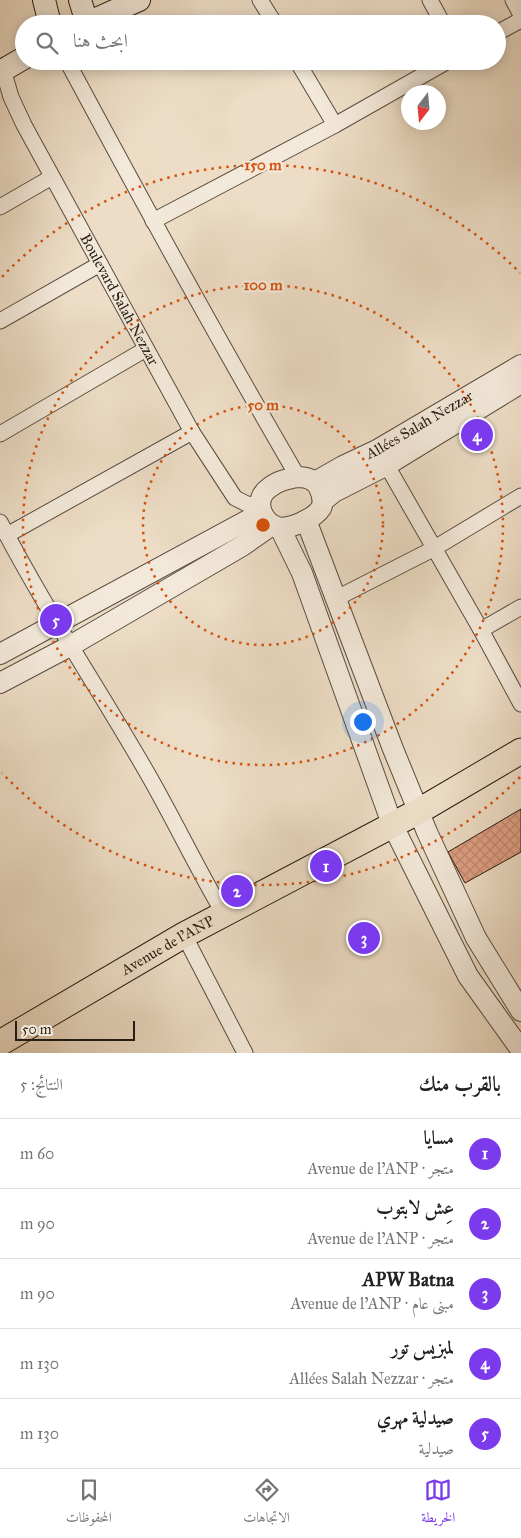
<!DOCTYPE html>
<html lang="ar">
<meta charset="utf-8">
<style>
:root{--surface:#fff;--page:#f2f2f2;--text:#222;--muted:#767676;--line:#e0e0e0;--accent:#7c3aed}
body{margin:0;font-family:"IM FELL Great Primer",Amiri,serif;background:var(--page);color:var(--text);direction:rtl}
.compass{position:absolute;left:401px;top:85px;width:45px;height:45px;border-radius:50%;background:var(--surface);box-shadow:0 2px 12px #0003;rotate:196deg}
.scale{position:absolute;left:15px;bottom:12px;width:120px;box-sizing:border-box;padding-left:5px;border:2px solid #271d14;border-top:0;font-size:14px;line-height:18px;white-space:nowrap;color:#271d14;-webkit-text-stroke:4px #f3e9da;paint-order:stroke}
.you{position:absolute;left:362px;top:721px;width:18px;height:18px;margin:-12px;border:4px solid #fff;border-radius:50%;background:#1a73e8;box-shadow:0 0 0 8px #1a73e833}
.badge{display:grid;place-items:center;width:32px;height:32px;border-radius:50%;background:var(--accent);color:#fff;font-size:16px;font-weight:700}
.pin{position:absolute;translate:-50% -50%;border:2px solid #fff;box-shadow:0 1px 5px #0006}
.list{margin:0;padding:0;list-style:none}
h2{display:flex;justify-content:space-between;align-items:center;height:65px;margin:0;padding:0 20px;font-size:21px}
h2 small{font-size:16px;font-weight:400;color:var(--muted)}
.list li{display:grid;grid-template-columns:32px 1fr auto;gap:15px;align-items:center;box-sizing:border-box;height:70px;padding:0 20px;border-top:1px solid var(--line)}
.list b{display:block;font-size:19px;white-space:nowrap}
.list p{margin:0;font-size:16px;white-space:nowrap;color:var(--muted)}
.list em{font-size:16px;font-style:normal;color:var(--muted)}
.icon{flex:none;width:28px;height:28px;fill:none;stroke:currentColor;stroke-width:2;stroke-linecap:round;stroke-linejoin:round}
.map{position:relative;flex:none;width:521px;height:1053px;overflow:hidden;direction:ltr}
.search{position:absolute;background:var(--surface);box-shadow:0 2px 12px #0003;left:15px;right:15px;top:15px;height:55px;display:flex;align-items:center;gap:12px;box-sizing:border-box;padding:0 18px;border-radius:28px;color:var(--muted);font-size:19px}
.sheet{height:415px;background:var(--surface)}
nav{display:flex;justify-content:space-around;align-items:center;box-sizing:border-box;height:70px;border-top:1px solid var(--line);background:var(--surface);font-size:14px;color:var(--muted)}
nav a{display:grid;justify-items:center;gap:2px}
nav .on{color:var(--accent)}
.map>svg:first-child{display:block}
.building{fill:url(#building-cross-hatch);stroke:#271d14}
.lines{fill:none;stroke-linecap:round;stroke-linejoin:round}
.minor-casing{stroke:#584d40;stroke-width:17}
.tertiary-casing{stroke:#584d40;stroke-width:22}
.secondary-casing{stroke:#271d14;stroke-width:24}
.primary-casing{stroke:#271d14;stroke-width:27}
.minor{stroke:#f3e9da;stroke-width:15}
.tertiary{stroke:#f3e9da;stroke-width:20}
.secondary{stroke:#f3e9da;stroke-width:22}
.primary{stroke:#edddc6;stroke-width:25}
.ring{fill:none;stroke:#d5530d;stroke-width:2.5;stroke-dasharray:2.5 5}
.labels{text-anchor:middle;stroke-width:4.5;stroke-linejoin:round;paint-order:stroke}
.street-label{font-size:15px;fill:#271d14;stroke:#f3e9da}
.centre{fill:#d5530d;stroke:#f3e9da;stroke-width:2.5}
.ring-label{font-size:15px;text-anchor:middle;font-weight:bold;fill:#d5530d;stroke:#f3e9da;stroke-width:4.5;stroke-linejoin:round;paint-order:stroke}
</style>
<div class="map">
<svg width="521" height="1053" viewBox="0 0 521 1053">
<defs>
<pattern id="building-cross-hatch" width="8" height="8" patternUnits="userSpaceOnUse" patternTransform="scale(1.25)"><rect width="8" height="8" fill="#dfa084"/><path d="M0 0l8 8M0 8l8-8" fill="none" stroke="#bf8971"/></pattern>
</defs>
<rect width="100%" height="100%" fill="#edddc6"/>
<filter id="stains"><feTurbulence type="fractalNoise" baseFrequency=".004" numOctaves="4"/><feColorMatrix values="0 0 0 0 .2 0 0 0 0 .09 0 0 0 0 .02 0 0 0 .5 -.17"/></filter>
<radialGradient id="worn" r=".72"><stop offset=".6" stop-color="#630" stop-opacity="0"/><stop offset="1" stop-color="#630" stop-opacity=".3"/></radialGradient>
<path class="building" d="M521,809V852L465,883L448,852Z"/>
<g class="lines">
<defs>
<g id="minor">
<path d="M260,0L275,24"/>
<path d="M430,0L443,24"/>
<path d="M513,0L521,15"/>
<path d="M497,33L521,20"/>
<path d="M67,61C142,201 218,340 298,477"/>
<path d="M297,61L335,125"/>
<path id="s1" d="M3,70L11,97L24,125L192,432L235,498L247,504L260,506"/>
<path d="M0,207L52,177"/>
<path d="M153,221L335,125L448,61"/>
<path d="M0,321L100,264"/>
<path d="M0,434L146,349"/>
<path d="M382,457L481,630L521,704"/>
<path d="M0,522C43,605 95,683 142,764C171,813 195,865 224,914"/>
<path d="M7,535L192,432"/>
<path d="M335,599L433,549L521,496"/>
<path d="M481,630L521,607"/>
<path d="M184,935L245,1053"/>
</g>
<g id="tertiary">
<path d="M298,477C302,477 309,478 313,481C320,485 325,501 321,508C315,518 288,531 277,527C261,521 253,499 269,488C277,481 287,479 298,477Z"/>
<path id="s2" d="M315,482L343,466L377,450L521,365"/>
<path d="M323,501L334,492L387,465L521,383"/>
<path d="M306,520L393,749L427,832L476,938L521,1011"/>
<path d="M280,528L302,573L392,824L468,976L521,1050"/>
<path d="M0,654L261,513"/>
<path d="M0,683L70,646L242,546L272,525"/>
</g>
<g id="secondary">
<path d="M44,0L50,24"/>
<path d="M80,0L87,23"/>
<path d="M85,24L139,0"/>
<path d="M0,72L24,58"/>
</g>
<g id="primary">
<path id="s3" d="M0,1043L184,935L419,811L521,751"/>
</g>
</defs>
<use href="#minor" class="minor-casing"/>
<use href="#tertiary" class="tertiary-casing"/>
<use href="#secondary" class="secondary-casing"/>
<use href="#primary" class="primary-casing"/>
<use href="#minor" class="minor"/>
<use href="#tertiary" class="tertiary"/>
<use href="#secondary" class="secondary"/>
<use href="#primary" class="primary"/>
</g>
<g class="ring">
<circle cx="263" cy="525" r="120"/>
<circle cx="263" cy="525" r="240"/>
<path d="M520 777A360 360 0 0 1 2 773M2 277A360 360 0 0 1 520 273"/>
</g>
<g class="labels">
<g class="street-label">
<text dy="5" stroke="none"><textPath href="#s1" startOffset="258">Boulevard Salah Nezzar</textPath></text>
<text dy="5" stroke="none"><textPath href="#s2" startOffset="119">Allées Salah Nezzar</textPath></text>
<text dy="5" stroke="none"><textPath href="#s3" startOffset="194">Avenue de l'ANP</textPath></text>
</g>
</g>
<circle cx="263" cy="525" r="8" class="centre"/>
<g class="ring-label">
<text x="263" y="170">150 m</text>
<text x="263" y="290">100 m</text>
<text x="263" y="410">50 m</text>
</g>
<rect width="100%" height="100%" filter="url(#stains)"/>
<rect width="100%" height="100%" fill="url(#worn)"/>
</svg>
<svg class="compass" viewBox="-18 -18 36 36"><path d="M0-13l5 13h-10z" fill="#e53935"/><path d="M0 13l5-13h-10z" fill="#767676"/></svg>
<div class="scale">50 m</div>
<div class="you"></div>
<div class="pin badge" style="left:326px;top:866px">1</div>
<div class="pin badge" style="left:237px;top:891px">2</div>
<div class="pin badge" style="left:364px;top:938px">3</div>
<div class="pin badge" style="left:477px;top:435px">4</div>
<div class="pin badge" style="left:56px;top:620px">5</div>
<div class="search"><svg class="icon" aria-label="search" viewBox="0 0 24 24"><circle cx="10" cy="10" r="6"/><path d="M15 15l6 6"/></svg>ابحث هنا</div>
</div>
<section class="sheet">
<h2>بالقرب منك<small>النتائج: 5</small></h2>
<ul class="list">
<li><span class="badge">1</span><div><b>مسايا</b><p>متجر · Avenue de l'ANP</p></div><em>60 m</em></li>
<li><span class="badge">2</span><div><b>عِش لابتوب</b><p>متجر · Avenue de l'ANP</p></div><em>90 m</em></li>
<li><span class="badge">3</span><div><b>APW Batna</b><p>مبنى عام · Avenue de l'ANP</p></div><em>90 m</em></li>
<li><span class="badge">4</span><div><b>لمبزيس تور</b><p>متجر · Allées Salah Nezzar</p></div><em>130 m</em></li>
<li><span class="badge">5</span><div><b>صيدلية مهري</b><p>صيدلية</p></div><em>130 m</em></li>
</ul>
</section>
<nav>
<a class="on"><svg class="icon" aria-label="map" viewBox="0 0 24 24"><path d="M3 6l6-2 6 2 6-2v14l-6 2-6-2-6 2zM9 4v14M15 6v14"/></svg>الخريطة</a>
<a><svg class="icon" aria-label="directions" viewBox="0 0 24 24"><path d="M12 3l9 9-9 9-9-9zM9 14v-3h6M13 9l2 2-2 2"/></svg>الاتجاهات</a>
<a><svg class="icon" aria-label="saved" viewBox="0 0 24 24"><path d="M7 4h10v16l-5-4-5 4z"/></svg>المحفوظات</a>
</nav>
